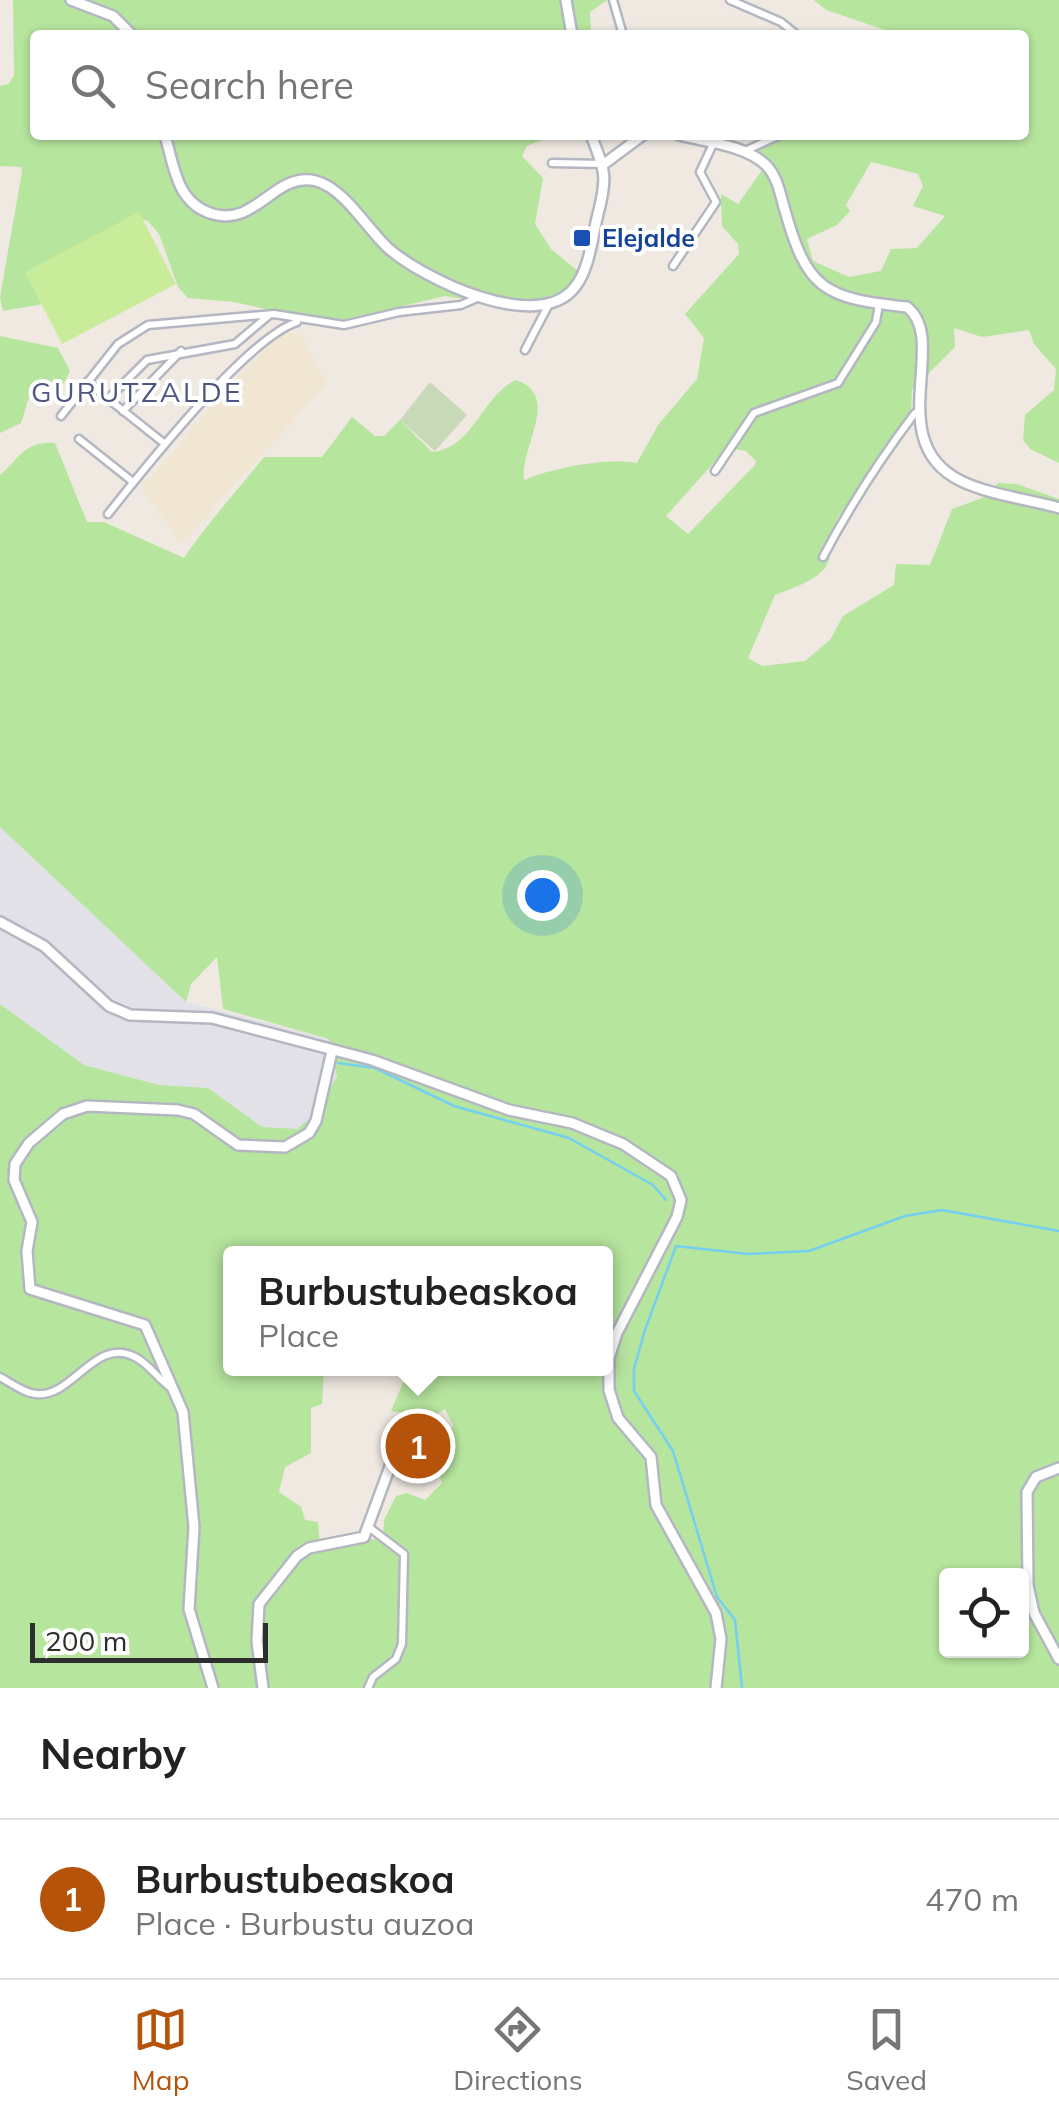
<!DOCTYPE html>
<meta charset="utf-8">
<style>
:root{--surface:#fff;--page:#f6f6f6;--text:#222;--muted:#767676;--line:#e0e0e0;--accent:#b45309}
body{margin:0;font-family:Mulish,sans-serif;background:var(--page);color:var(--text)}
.controls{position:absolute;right:30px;bottom:30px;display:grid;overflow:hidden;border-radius:10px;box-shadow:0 2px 8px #0004}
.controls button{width:90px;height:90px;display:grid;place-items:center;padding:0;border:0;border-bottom:2px solid var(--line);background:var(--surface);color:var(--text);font:50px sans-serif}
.scale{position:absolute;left:30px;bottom:25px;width:238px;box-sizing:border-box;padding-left:10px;border:5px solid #2e2e2e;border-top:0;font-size:28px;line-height:35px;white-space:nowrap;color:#2e2e2e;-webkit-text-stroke:8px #fff;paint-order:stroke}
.you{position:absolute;left:542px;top:895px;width:35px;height:35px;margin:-25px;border:8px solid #fff;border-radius:50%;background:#1a73e8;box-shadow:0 0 0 15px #1a73e833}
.badge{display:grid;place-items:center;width:65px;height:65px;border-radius:50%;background:var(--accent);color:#fff;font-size:32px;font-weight:700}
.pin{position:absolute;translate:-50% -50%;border:5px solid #fff;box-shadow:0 2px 10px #0006}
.popup{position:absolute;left:223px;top:1246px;width:390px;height:130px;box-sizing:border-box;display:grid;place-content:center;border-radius:10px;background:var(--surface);filter:drop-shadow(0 2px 8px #0005);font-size:32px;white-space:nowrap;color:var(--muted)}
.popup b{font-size:38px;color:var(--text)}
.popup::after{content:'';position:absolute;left:50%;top:100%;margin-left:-20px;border:20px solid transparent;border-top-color:var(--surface)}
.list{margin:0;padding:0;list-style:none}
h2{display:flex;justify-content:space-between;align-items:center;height:130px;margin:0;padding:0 40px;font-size:42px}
h2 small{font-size:32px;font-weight:400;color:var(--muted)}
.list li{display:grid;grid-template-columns:65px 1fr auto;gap:30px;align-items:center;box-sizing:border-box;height:160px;padding:0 40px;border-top:2px solid var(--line)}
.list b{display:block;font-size:38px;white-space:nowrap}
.list p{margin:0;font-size:32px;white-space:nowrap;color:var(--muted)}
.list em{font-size:32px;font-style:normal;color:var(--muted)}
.icon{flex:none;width:55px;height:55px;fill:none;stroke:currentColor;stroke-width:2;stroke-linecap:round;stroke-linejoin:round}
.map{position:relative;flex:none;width:1059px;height:1688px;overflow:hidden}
.search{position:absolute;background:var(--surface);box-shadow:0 2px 8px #0004;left:30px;right:30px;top:30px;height:110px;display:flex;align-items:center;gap:25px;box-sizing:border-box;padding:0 35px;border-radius:10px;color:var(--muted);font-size:38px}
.sheet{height:290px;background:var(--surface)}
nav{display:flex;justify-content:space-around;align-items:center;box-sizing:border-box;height:140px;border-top:2px solid var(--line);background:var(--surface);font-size:28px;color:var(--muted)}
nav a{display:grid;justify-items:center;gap:5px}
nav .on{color:var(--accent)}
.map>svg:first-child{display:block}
.industrial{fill:#e3e1e8}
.education{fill:#f0e6d1}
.green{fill:#b6e59e;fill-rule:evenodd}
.cemetery{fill:#c8d9b8}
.pitch{fill:#c9ec9a}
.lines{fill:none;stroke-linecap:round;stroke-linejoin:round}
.stream{stroke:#75cff0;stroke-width:2.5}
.minor-casing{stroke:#b4b7c1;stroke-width:11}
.tertiary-casing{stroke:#b4b7c1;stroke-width:14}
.minor{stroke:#fff;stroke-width:6}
.tertiary{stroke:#fff;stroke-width:9}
.transit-dot{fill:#1a4fb4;stroke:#fff;stroke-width:4}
.labels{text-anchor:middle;stroke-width:8;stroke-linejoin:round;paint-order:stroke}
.transit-label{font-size:25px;font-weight:bold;fill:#164399;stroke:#fff;text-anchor:start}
.neighbourhood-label{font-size:28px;letter-spacing:2.5px;fill:#4d5680;stroke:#fff}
</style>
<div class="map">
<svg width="1059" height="1688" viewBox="0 0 1059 1688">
<rect width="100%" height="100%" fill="#efe9e1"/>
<path class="industrial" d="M0,827L186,1002L330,1039L337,1077L312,1117L297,1130L261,1127L208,1088L159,1085L84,1065L0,1005Z"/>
<path class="education" d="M281,334H300L327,383L181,544L142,488L235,379Z"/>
<g class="green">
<path d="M13,0H607L590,12L591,35H35V135H555L527,146L522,156L543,178L535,224L551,249L578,271L567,300L538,311L445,296L347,319H311L234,302L188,298L178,287L159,234L148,221L138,218L43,304L3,311L0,297L22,172L21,167L0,166V86L9,84L14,75Z"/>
<path d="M814,0H1059V463L1030,449L1023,440L1025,415L1054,390L1056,369L1034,344L1029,330L982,337L954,328L955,347L912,390L911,412L837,519C831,533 833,546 829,560C823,579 793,588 775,595L748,658L762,666L805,661L830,640L843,616L894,585L896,564L930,565L952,509L985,497L998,483L1017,484L1059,499V1688H0V1004L84,1065L159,1085L208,1088L262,1127L297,1129L312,1117L337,1077L329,1039L223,1009L217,957L191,984L186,1002L0,827V475C19,459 25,440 55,443L87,522H104L184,558C209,521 237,491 264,457H322L352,417L375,436H384L400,420L432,452C474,448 482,395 516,380C562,396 520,445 524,480C557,467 604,458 637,463L658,425L697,379L704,338L685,314L739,254L738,244L722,226L721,194L738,204L768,162L754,147L780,135H1024V35L888,31L826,10ZM871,162L918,174L923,186L913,206L945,216L917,248L891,249L881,271L849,277L813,261L807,239L837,225L850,211L846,205ZM727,448L746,451L756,461L754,466L688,534L666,516ZM230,1254H606V1368L378,1369L407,1374L391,1411L407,1413L421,1423L445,1409L453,1425L436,1461L442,1483L425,1500L407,1493L396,1496L384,1520L383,1538L320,1546L318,1522L305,1520L301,1507L279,1492L285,1467L311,1453V1408L322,1404L324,1369L230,1368ZM946,1576H1022V1650H946Z"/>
<path d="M0,336L58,348L70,371L61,389L42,388L30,394L21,423L0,433Z"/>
</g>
<path class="cemetery" d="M430,382L467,415L435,451L400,420Z"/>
<path class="pitch" d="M139,212L176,284L62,344L25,272Z"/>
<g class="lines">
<g class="stream">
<path d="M338,1063L375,1068L454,1106L569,1138L653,1185L666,1200"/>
<path d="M742,1688L735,1620L717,1597L673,1451L634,1391V1369L645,1330L676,1246L748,1254L809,1251L905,1216L942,1210L1059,1231"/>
</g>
<defs>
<g id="minor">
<path d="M613,0L623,35"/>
<path d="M730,0L781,22L797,35"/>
<path d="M745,151L780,135"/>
<path d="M552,163L604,164"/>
<path d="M673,266L716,202L700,172L713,144"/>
<path d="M525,350L550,302"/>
<path d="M87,382L165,444"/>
<path d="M108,399L147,360L235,344L268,316"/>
<path d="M123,411L181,351"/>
<path d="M61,416L118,344L148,325L274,314L344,325L399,312L461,305L479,297"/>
<path d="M79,439L133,482"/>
<path d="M715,471L754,413L838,383L876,322L879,304"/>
<path d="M108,514C145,468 246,339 297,322"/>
<path d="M823,557C850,506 880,459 915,413L919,414"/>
<path d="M0,1377C11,1383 24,1393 36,1394C73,1398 95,1336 135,1357C149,1364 158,1379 171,1388"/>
<path d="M368,1688L373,1677L396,1659L402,1644L404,1554L370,1528"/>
</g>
<g id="tertiary">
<path d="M71,0L113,16L132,35"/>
<path d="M566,0L572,35"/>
<path d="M165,135C174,167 177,204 213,214C256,227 275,171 316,181C344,188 368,230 388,248C423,279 538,335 575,287C590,268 592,237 598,214C608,176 605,171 591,135"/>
<path d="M679,135C706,142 745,145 766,165C777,176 780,193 784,207C807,290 823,298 907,307C950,340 881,442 961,481C990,495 1028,499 1059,508"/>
<path d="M604,164L643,135"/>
<path d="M0,922L44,946L109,1006L130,1015L212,1018L372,1060L509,1110L572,1123L623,1144L671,1176L681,1200L677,1217L617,1333L609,1358V1390L618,1418L651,1457L656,1505L716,1613L721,1639L716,1688"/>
<path d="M1059,1468L1036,1477L1027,1492L1028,1585L1034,1613L1059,1659"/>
<path d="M213,1688L189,1609L194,1527L183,1412L145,1325L30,1289L27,1251L32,1222L14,1180L15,1164L29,1143L63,1114L87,1106L178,1110L194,1114L238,1145L285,1147L309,1133L316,1121L332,1051"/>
<path d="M263,1688L257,1641L259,1604L297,1556L309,1548L364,1537L392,1461"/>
</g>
</defs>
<use href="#minor" class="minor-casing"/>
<use href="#tertiary" class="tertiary-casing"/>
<use href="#minor" class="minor"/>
<use href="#tertiary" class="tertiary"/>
</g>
<rect class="transit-dot" x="572" y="228" width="20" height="20" rx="5"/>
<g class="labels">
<g class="transit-label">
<text x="602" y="247">Elejalde</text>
</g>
<g class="neighbourhood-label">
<text x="137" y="402">GURUTZALDE</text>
</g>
</g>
</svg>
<div class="controls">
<button><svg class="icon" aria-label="locate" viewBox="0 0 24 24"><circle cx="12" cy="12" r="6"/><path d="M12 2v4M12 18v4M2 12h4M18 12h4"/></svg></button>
</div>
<div class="scale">200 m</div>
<div class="you"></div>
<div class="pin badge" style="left:418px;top:1446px">1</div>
<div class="popup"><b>Burbustubeaskoa</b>Place</div>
<div class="search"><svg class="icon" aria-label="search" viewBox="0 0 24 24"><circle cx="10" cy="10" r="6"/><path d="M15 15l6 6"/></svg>Search here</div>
</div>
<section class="sheet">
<h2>Nearby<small></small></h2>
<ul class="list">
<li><span class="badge">1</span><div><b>Burbustubeaskoa</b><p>Place · Burbustu auzoa</p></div><em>470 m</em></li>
</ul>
</section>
<nav>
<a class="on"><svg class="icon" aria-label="map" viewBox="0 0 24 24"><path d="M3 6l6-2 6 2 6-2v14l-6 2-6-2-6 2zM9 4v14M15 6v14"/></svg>Map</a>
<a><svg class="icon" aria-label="directions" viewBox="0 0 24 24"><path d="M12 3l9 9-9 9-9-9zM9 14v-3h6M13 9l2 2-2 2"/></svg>Directions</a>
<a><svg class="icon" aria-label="saved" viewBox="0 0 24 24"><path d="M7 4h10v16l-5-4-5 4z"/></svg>Saved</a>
</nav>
